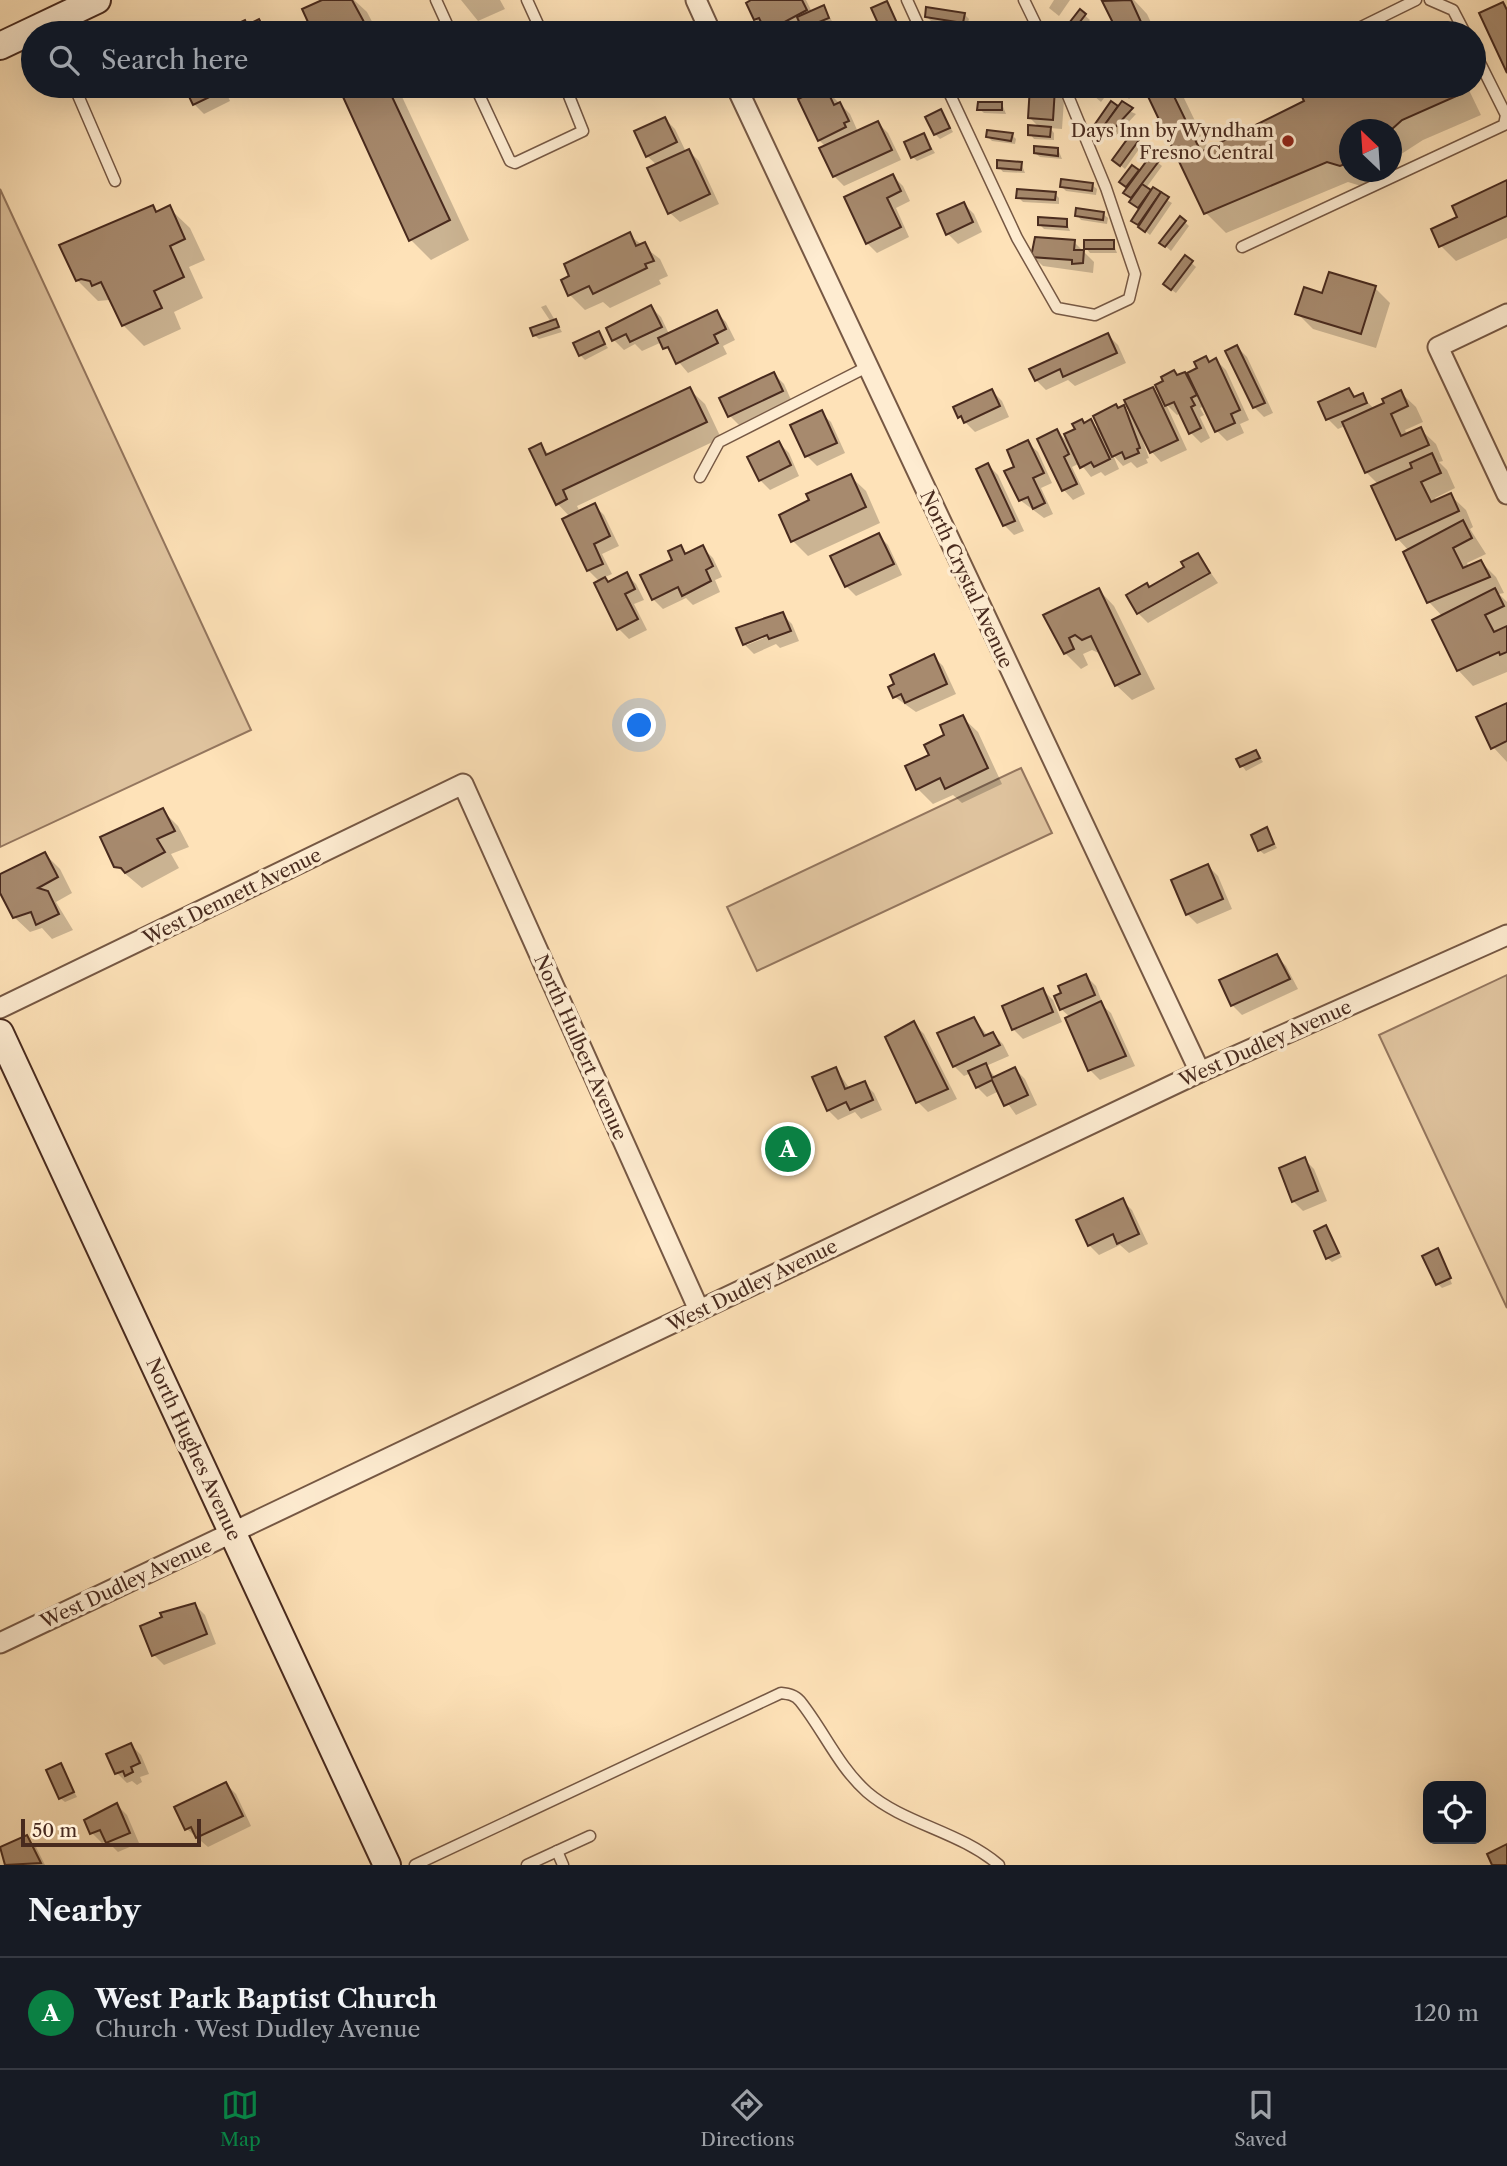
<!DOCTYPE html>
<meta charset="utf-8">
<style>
:root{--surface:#171b24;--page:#242831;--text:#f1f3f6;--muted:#9ea1a6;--line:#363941;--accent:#0b8043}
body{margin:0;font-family:"Libre Caslon Text",serif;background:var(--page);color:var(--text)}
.controls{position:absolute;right:21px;bottom:21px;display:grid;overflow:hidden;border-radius:14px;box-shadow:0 7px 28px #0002}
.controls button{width:63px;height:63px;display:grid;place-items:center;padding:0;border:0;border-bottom:2px solid var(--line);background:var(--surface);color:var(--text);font:35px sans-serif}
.compass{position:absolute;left:1339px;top:119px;width:63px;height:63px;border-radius:50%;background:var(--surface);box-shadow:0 7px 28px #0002;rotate:335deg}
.scale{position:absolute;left:21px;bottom:18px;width:180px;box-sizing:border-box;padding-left:7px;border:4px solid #482a1e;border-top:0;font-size:19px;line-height:24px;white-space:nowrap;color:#482a1e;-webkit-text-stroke:5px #feecd1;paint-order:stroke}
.you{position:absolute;left:640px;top:726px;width:24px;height:24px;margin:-18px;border:5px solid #fff;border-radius:50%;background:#1a73e8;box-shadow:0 0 0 10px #1a73e833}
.badge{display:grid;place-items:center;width:46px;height:46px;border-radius:50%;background:var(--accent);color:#fff;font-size:23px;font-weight:700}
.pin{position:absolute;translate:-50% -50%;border:4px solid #fff;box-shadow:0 2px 7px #0006}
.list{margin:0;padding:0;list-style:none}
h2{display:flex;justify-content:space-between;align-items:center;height:91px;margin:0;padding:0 28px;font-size:30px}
h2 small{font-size:23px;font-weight:400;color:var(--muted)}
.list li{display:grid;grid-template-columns:46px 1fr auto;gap:21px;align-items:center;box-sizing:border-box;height:112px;padding:0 28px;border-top:2px solid var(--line)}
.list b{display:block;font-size:26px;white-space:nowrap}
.list p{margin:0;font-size:23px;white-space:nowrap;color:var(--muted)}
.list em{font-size:23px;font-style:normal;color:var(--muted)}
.icon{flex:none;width:38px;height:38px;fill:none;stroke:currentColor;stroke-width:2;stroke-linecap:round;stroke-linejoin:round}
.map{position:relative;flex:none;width:1507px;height:1865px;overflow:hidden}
.search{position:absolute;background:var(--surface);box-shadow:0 7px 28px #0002;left:21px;right:21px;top:21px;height:77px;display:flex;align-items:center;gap:18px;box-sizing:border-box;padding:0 24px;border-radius:38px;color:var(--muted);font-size:26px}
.sheet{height:203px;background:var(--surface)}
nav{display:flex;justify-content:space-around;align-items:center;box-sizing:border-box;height:98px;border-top:2px solid var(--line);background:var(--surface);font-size:19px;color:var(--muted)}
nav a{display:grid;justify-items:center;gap:4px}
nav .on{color:var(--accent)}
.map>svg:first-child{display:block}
.green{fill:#dfc39e;stroke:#94765e;stroke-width:2}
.shadow{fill:#0003;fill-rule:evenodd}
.building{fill:#a78a6e;stroke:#482a1e;stroke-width:2}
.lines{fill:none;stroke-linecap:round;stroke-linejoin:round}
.lane-casing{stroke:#765844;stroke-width:13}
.street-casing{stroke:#765844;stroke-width:23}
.secondary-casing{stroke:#482a1e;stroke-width:30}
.lane{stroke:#feecd1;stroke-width:10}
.street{stroke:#feecd1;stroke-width:19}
.secondary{stroke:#feecd1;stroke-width:26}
.poi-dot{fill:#8f2418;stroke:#feecd1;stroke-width:2.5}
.labels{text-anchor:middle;stroke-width:7;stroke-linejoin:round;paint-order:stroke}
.poi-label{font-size:19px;fill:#482a1e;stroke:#feecd1;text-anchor:end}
.street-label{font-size:19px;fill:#482a1e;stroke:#feecd1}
</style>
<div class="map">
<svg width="1507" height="1865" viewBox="0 0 1507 1865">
<rect width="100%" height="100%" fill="#fee2b8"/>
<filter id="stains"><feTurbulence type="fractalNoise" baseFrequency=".00286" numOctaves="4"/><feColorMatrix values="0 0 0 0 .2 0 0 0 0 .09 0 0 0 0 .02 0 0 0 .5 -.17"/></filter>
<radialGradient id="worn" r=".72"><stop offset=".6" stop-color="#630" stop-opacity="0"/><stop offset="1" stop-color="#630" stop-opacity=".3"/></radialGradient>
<g class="green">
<path d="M0,189L251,730L0,847Z"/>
<path d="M1021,768L1052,833L757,971L727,907Z"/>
<path d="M1507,975V1308L1379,1035Z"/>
</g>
<g class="shadow">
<path d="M327,0H354L367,12L378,33H315L304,9Z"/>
<path d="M461,0H500L505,9L478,21Z"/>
<path d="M755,0H806L812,12L824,7L833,23L808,33L803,27L791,33H770L755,19Z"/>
<path d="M1054,0H1070L1059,16L1049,8Z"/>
<path d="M1110,0H1134L1147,14L1156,33H1120L1105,2Z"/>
<path d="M886,3L900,27L887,33L882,29Z"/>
<path d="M1080,11L1090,20L1079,33H1075L1068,27Z"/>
<path d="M964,14L969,19L967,26L931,21L927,17Z"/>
<path d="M259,21L270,33L227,31L249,27Z"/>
<path d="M185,86H223L230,101L204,114L194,104Z"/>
<path d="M340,86H397L469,240L431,260L411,240Z"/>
<path d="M788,86H833L827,91L850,114L858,132L878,123L888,133L901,160L844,186L834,176L826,147L819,140L802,98Z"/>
<path d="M1099,86H1113L1101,102L1093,95Z"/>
<path d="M1117,86H1124L1133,95L1129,99Z"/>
<path d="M1145,86H1193L1195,91L1184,98L1209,150L1306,102L1299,86H1327L1331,91L1342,86H1467L1481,115L1423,140L1392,160V130H1350V172H1376L1375,180L1361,186L1348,182L1226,233L1206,213Z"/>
<path d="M1054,90L1064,100L1062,129L1050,128L1054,133V140L1034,139L1030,134L1040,128L1030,118Z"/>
<path d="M1111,103L1136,114L1112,140L1107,136Z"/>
<path d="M1002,104L1006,114L984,113L979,109Z"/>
<path d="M941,111L953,132L940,139L935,134Z"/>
<path d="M665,119L675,129L686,152L689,151L699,161L719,204L680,222L670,213L657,165L647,156Z"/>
<path d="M924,135L935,153L917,161L913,157Z"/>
<path d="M1012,135L1016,139L1015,144L992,141L988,137Z"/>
<path d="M1138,141L1142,145L1125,169L1119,164Z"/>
<path d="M1058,149L1062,159L1040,157L1035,153Z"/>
<path d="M1157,162L1162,166L1146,188L1172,203L1150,235L1133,221L1140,209L1126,192L1129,188L1122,182L1132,167L1140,173Z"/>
<path d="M1021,163L1025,173L1003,172L999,167Z"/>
<path d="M893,176L903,186L910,201L896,208L909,237L877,253L867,243Z"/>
<path d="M1507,182V238L1456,261L1441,246L1459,218Z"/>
<path d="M1092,185L1097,189L1096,195L1066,191L1062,187Z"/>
<path d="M1055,194L1059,198V204L1023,202L1018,197Z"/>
<path d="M964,204L974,214L982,232L958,244L948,234Z"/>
<path d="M152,207L158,213L169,208L190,228L205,260L189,267L203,298L174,312L181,329L144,346L123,325L109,300L98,301L77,280Z"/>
<path d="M1103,214L1108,218L1107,224L1081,220L1077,215Z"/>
<path d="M1180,218L1189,226L1171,251L1161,242Z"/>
<path d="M1066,221L1070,231L1044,229L1040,225Z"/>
<path d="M629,235L660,259L668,276L659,280L661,284L610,308L603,302L585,310L570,295Z"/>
<path d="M1074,242L1094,262L1093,273L1043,266L1033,257Z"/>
<path d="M1113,242L1117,253H1090L1086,248Z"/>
<path d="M1185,257L1196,267L1176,293L1169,288Z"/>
<path d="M1375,288L1390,303L1376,348L1313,329L1297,313L1324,295Z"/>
<path d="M546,305L562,332L539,339L534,335L551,322L541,307Z"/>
<path d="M651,307L661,317L669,334L716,312L726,322L735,340L723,346L727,354L688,373L662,342L642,351L635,344L624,350L614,340Z"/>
<path d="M598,333L608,348L585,360L580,355Z"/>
<path d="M1108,335L1118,345L1126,363L1075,386L1068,380L1046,390L1036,380Z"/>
<path d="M1237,347L1247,357L1273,413L1264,417L1254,407Z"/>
<path d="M1206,358L1210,363L1216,360L1226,370L1249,420L1240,424L1244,433L1227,441L1217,431L1205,406L1200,408L1204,415L1200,417L1210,438L1201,443L1191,433L1181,413L1177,415L1166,404L1187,450L1161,462L1152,452L1143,435L1141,436L1149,458L1146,459L1148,463L1137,468L1131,462L1123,466L1113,455L1119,469L1105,476L1101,472L1091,477L1080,463L1072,467L1085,494L1073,500L1064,490L1057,431L1070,444L1084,424L1091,421L1102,433L1119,410L1124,408L1135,418L1153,389L1163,399L1174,372L1179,377L1185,374L1192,381Z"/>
<path d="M774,374L784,384L792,402L740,426L730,416L722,399Z"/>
<path d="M689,389L705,404L721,438L577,506L580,512L594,505L604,515L619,546L602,554L612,574L603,578L608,583L626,574L636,584L644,600L634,604L647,630L629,639L619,629L600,582L588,570L570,517L557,503L541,446L550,455Z"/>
<path d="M1349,390L1357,398L1362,396L1374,409L1400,392L1416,407L1423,422L1405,430L1407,435L1420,429L1436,444L1443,461L1439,462L1447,470L1455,488L1435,498L1437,501L1450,495L1466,510L1473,527L1470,529L1486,554L1467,563L1469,567L1481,562L1496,577L1504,593L1499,594L1507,602V672L1473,686L1458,670L1443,617L1429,602L1409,551L1398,539L1374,487L1379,485L1366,472L1345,426L1338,429L1328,419L1321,403Z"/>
<path d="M992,391L1002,401L1009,417L975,432L965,422Z"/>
<path d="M821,413L831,422L845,453L817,466L807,456Z"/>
<path d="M779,443L789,453L799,476L770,490L760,480Z"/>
<path d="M1028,443L1038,452L1052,483L1041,488L1053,514L1044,518L1020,500L1016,467Z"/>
<path d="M988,465L998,475L1024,531L1014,535L1004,525Z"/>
<path d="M850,476L866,491L880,523L808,556L793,541L811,501Z"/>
<path d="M878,535L888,545L902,575L856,596L846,586Z"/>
<path d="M681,547L688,555L703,548L713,558L722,577L715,580L720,592L693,605L686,598L663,609L653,599Z"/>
<path d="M1198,555L1218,583L1148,623L1138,613L1150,588L1187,568Z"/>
<path d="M1099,590L1114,606L1155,689L1132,700L1116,685L1101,654L1092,650L1083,654L1088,665L1081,669L1065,653L1045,616Z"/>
<path d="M782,614L792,624L799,641L780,648L776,644L754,654L744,644L739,629ZM774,630L776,633L747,645V641Z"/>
<path d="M933,656L943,666L956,694L916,712L895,697Z"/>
<path d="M1507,705V762L1493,747Z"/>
<path d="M962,717L978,732L1002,784L962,803L953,795L933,804L918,789L931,756Z"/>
<path d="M1256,752L1263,762L1246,771L1238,760Z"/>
<path d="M162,810L178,826L189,847L171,854L179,868L142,888L116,866Z"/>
<path d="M1267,830L1277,848L1264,854L1259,850Z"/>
<path d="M45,854L60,869L72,893L56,902L73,930L52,939L42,928L30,932L14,917L0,889V876Z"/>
<path d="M1208,866L1218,876L1232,909L1197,924L1187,914Z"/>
<path d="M1276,956L1286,966L1298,989L1242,1015L1232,1005Z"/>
<path d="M1086,976L1096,986L1104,1007L1111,1013L1135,1066L1100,1080L1090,1070L1070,1017L1061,1009Z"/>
<path d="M1043,990L1053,1000L1062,1022L1023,1039L1013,1029Z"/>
<path d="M974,1019L988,1036L993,1034L1003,1044L1009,1056L986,1066L996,1078L1015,1069L1025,1079L1037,1105L1016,1115L999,1091L987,1097L977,1087L971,1073L964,1076L954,1066L939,1033Z"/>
<path d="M914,1024L924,1034L957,1099L928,1112L918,1102L887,1038Z"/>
<path d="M836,1069L850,1089L864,1083L874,1093L882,1110L861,1119L855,1112L838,1120L828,1110Z"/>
<path d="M1304,1159L1314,1169L1327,1201L1303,1211L1293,1201Z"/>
<path d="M1122,1200L1132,1210L1148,1244L1129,1253L1120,1245L1099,1255L1089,1245Z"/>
<path d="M1326,1227L1342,1257L1332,1262L1327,1258Z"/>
<path d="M1438,1250L1452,1284L1442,1288L1438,1284Z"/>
<path d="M195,1605L205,1615L216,1644L164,1665L154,1655Z"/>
<path d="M131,1745L141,1755L149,1774L140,1777L142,1782L137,1785L132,1781L127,1783L117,1773Z"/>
<path d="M60,1765L77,1797L65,1802L60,1798Z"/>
<path d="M226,1784L236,1794L251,1826L208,1847L187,1829Z"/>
<path d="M117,1805L127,1815L139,1843L118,1852L107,1841L102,1843L92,1833L86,1821Z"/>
<path d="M26,1837L36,1847L45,1865H7L0,1849Z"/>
</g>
<g class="building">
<path d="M322,0H352L370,33H313L302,9Z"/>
<path d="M751,0H802L807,10L766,32L759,18L754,20L746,3Z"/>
<path d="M1131,0L1146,33H1118L1102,1Z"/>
<path d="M887,1L897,23L881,30L871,8Z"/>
<path d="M1503,2L1507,10V73L1479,13Z"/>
<path d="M824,5L829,18L802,29L797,17Z"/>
<path d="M926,7L965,13L963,23L925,17Z"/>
<path d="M1080,9L1086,14L1072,32L1066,27Z"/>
<path d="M259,19L266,33H226L224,30L245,20L247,25Z"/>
<path d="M1004,27L1018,29V32L1023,33H990V29L1004,30Z"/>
<path d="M184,86H219L222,91L193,105Z"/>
<path d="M338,86H387L450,220L409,241Z"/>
<path d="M825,86L834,105L840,102L849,121L844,123L846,127L818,141L798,99Z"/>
<path d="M1030,86L1055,88L1053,120L1028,118Z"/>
<path d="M1143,86H1169L1201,152L1304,101L1297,86H1323L1325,92L1339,86H1457L1461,94L1402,120L1391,130H1350V162L1340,166L1327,162L1204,214Z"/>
<path d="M1111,101L1118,106L1102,129L1095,124Z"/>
<path d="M1122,101L1133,108L1107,136L1100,131Z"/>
<path d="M978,102H1002V110H977Z"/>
<path d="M941,109L950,128L934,135L925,117Z"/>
<path d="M665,117L677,142L646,157L634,131Z"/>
<path d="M878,121L892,150L833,177L819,148Z"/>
<path d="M1028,125L1051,127L1050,137L1028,135Z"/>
<path d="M987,130L1013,133L1011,141L986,137Z"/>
<path d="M924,133L931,149L911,158L904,142Z"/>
<path d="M1131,134L1139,140L1120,166L1112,160Z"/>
<path d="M1034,146L1058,148V156L1034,153Z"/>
<path d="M689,149L710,194L668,214L647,168Z"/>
<path d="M1151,155L1159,161L1131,198L1123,193Z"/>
<path d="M997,160L1022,162L1021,170L997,168Z"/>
<path d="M1132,165L1139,170L1126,187L1119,182Z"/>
<path d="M893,174L901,191L887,198L901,227L866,244L844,197Z"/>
<path d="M1061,179L1093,183L1092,191L1060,187Z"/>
<path d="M1507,180V216L1439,247L1431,229L1457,217L1452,206Z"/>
<path d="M1142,184L1151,190L1138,208L1129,202Z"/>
<path d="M1153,187L1161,192L1138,225L1131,221Z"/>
<path d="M1017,189L1056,192L1055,200L1016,198Z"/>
<path d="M1161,192L1169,197L1145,232L1138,227Z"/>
<path d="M964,202L973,222L946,235L937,214Z"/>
<path d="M153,205L156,212L170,205L185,239L170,246L184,277L154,291L162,308L122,326L101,282L92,286L90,281L81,279L76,281L59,245Z"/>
<path d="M1076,208L1104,212L1103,220L1075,216Z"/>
<path d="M1180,216L1186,221L1165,247L1159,243Z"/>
<path d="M1038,217L1067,219V227L1038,225Z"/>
<path d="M630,232L636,246L645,242L654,261L645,264L647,268L593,294L589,286L568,296L561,280L569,276L564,264Z"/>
<path d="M1035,237L1075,240L1074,250H1084L1083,263L1072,264V260L1031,257Z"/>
<rect x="1084" y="240" width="30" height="9"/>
<path d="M1185,255L1193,261L1171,290L1163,284Z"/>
<path d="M1329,272L1376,286L1361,334L1295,314L1304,287L1322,293Z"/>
<path d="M651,305L662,327L630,342L626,334L612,341L606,328Z"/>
<path d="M717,310L726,329L714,335L718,343L676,364L668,347L663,349L658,338Z"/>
<path d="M556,319L559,327L533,336L530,328Z"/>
<path d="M599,331L605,344L579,356L573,343Z"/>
<path d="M1108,333L1117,353L1063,377L1060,369L1035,381L1029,369Z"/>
<path d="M1237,345L1265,403L1253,408L1225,351Z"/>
<path d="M1206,356L1209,362L1216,358L1240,410L1231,414L1235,423L1215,432L1187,373L1197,368L1194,362Z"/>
<path d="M1174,370L1177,375L1185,372L1197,395L1191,398L1195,405L1191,407L1201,428L1189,434L1174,402L1165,406L1155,385L1163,381L1161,377Z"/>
<path d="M774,372L783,391L728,417L719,398Z"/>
<path d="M690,387L707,422L563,490L567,499L556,505L529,449L541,443L546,455Z"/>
<path d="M1153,387L1178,440L1150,453L1124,400Z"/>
<path d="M1349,388L1354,397L1363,393L1367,403L1326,420L1318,402Z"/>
<path d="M992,389L1000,406L964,423L961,416L958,418L953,407Z"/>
<path d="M1401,390L1408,406L1391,414L1401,436L1421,427L1429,445L1365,473L1342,422L1384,403L1382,399Z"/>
<path d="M1116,404L1118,408L1124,405L1140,448L1137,449L1139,453L1125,459L1122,452L1112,457L1093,416Z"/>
<path d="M822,410L837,443L805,457L790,425Z"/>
<path d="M1082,419L1084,423L1091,419L1110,459L1094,467L1091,462L1080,468L1064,434L1075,429L1072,424Z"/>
<path d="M1057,429L1069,454L1064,457L1077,484L1062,491L1037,439Z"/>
<path d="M1028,440L1044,473L1033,478L1045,503L1033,509L1028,497L1019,501L1004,471L1014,467L1007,450Z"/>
<path d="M779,441L791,465L759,481L747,457Z"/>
<path d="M1432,453L1441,473L1421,482L1431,502L1451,493L1459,511L1396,540L1371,486L1412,468L1410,463Z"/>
<path d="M988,463L1015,521L1003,526L976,469Z"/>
<path d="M851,474L866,507L791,542L779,515L809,500L806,494Z"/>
<path d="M595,503L610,536L594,544L603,564L587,571L562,519Z"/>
<path d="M1463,520L1472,538L1453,548L1463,568L1481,560L1490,577L1427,603L1403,552Z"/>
<path d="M879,533L894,564L845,587L830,556Z"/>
<path d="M681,545L685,554L703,545L713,566L706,570L711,581L682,596L678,587L652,600L640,575L672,560L668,551Z"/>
<path d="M1198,553L1210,573L1137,614L1126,595L1147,583L1149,587L1184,567L1181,562Z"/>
<path d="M627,572L635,589L625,594L638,619L617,630L594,583L605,577L608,582Z"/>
<path d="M1099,588L1140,674L1115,686L1091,636L1082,640L1075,635L1069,638L1074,649L1064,654L1043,615Z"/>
<path d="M1495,588L1504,606L1485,615L1494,632L1507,626V652L1500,655L1499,652L1457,671L1432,620Z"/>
<path d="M783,612L791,631L769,639L767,635L743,645L736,628Z"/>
<path d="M934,654L947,684L905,703L901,694L893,698L888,687L894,684L890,675Z"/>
<path d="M1507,703V741L1491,749L1476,717Z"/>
<path d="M963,715L988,768L945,789L940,778L916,790L905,766L929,755L924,745L944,735L940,725Z"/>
<path d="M1256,750L1260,758L1240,767L1236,759Z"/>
<path d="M163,808L175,831L157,839L165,852L125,873L121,868L114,867L100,837Z"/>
<path d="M1267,827L1274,844L1258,851L1251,835Z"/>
<path d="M45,852L58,877L38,888L48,891L59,914L36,925L31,912L13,918L0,893V874Z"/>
<path d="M1208,864L1223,899L1186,915L1171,880Z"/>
<path d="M1277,954L1290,979L1231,1006L1219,980Z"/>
<path d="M1086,974L1095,995L1060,1010L1054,996L1061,993L1058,986Z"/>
<path d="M1043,988L1053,1012L1012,1030L1002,1006Z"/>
<path d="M1101,1001L1126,1056L1088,1071L1065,1018Z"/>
<path d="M974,1017L984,1036L993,1032L1000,1045L953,1067L937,1033Z"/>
<path d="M914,1021L948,1089L916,1103L885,1037Z"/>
<path d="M986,1063L992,1078L1015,1067L1028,1095L1004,1106L992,1080L976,1088L968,1071Z"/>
<path d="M836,1067L845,1089L865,1081L873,1100L850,1110L846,1102L827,1111L812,1077Z"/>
<path d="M1305,1157L1318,1191L1292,1202L1279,1168Z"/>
<path d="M1123,1198L1139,1234L1117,1244L1113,1234L1088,1246L1076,1220Z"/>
<path d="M1326,1225L1339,1253L1326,1259L1314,1231Z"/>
<path d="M1438,1248L1451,1278L1436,1285L1422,1256Z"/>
<path d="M195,1603L207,1634L152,1656L140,1626L162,1617L160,1613Z"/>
<path d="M131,1743L140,1763L131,1767L133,1772L125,1776L123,1771L115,1774L106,1754Z"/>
<path d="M61,1763L74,1792L59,1799L46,1770Z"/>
<path d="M226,1782L243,1816L196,1838L191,1827L185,1830L174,1807Z"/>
<path d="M117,1803L130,1833L106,1843L100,1830L90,1834L84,1820Z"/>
<path d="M27,1835L41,1863L5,1865L0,1847Z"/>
<path d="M1507,1844V1865H1492L1487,1854Z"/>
</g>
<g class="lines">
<defs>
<g id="lane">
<path d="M436,0L451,33"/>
<path d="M527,0L542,33"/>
<path d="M907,0L922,33"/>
<path d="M1024,0L1040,33"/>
<path d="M1430,0L1453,10L1465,33"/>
<path d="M1353,31L1416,0"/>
<path d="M74,86L115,181"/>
<path d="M475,86L510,161L515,163L583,131L565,86"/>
<path d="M946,86L1017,238L1057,308L1095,315L1129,299L1135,274L1106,188L1064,86"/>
<path d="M1242,247L1504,125L1506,115L1474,51"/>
<path d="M700,477L719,442L867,367"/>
<path d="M557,1851L563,1865"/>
<path d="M415,1865L781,1693C789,1694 795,1695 800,1701C824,1731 838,1766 867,1792C904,1824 959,1831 999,1865"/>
<path d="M527,1865L590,1836"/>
</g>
<g id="street">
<path d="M696,0L711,33"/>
<path d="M736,86L1200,1072"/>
<path d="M1507,314L1438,347L1507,494"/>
<path d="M0,1008L463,784L699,1310"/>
<path d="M0,1643L1200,1072L1507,935"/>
</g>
<g id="secondary">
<path d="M0,46L97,0"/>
<path d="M0,1033L387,1865"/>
</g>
</defs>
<use href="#lane" class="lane-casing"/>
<use href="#street" class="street-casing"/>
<use href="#secondary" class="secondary-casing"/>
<use href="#lane" class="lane"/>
<use href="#street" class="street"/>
<use href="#secondary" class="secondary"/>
</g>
<circle class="poi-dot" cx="1288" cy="141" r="7"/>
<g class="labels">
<g class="poi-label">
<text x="1274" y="137">Days Inn by Wyndham<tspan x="1274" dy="22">Fresno Central</tspan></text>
</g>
<g class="street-label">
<text transform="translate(967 579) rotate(65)" y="7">North Crystal Avenue</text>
<text transform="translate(232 896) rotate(-26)" y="7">West Dennett Avenue</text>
<text transform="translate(1265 1043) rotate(-24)" y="7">West Dudley Avenue</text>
<text transform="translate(581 1047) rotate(66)" y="7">North Hulbert Avenue</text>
<text transform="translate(752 1285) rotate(-26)" y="7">West Dudley Avenue</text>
<text transform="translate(194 1449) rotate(65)" y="7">North Hughes Avenue</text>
<text transform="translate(126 1583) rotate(-25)" y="7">West Dudley Avenue</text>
</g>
</g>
<rect width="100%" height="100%" filter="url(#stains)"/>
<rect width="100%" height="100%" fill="url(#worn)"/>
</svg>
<div class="controls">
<button><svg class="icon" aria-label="locate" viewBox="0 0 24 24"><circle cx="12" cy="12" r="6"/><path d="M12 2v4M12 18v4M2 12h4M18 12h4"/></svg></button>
</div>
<svg class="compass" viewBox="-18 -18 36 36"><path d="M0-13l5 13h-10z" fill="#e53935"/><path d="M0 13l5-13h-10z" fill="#9ea1a6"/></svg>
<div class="scale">50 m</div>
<div class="you"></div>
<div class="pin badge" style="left:788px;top:1149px">A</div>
<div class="search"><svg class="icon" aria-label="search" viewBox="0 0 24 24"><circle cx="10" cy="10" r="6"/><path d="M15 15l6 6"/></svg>Search here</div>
</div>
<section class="sheet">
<h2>Nearby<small></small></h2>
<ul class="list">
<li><span class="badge">A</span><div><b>West Park Baptist Church</b><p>Church · West Dudley Avenue</p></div><em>120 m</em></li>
</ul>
</section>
<nav>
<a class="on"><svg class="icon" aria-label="map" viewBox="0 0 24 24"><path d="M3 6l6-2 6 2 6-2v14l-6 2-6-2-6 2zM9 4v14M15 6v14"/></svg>Map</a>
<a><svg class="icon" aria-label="directions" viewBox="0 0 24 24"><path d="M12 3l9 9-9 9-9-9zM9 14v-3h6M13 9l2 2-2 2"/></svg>Directions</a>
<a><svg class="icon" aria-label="saved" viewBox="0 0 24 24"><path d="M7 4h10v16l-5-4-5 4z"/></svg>Saved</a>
</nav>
